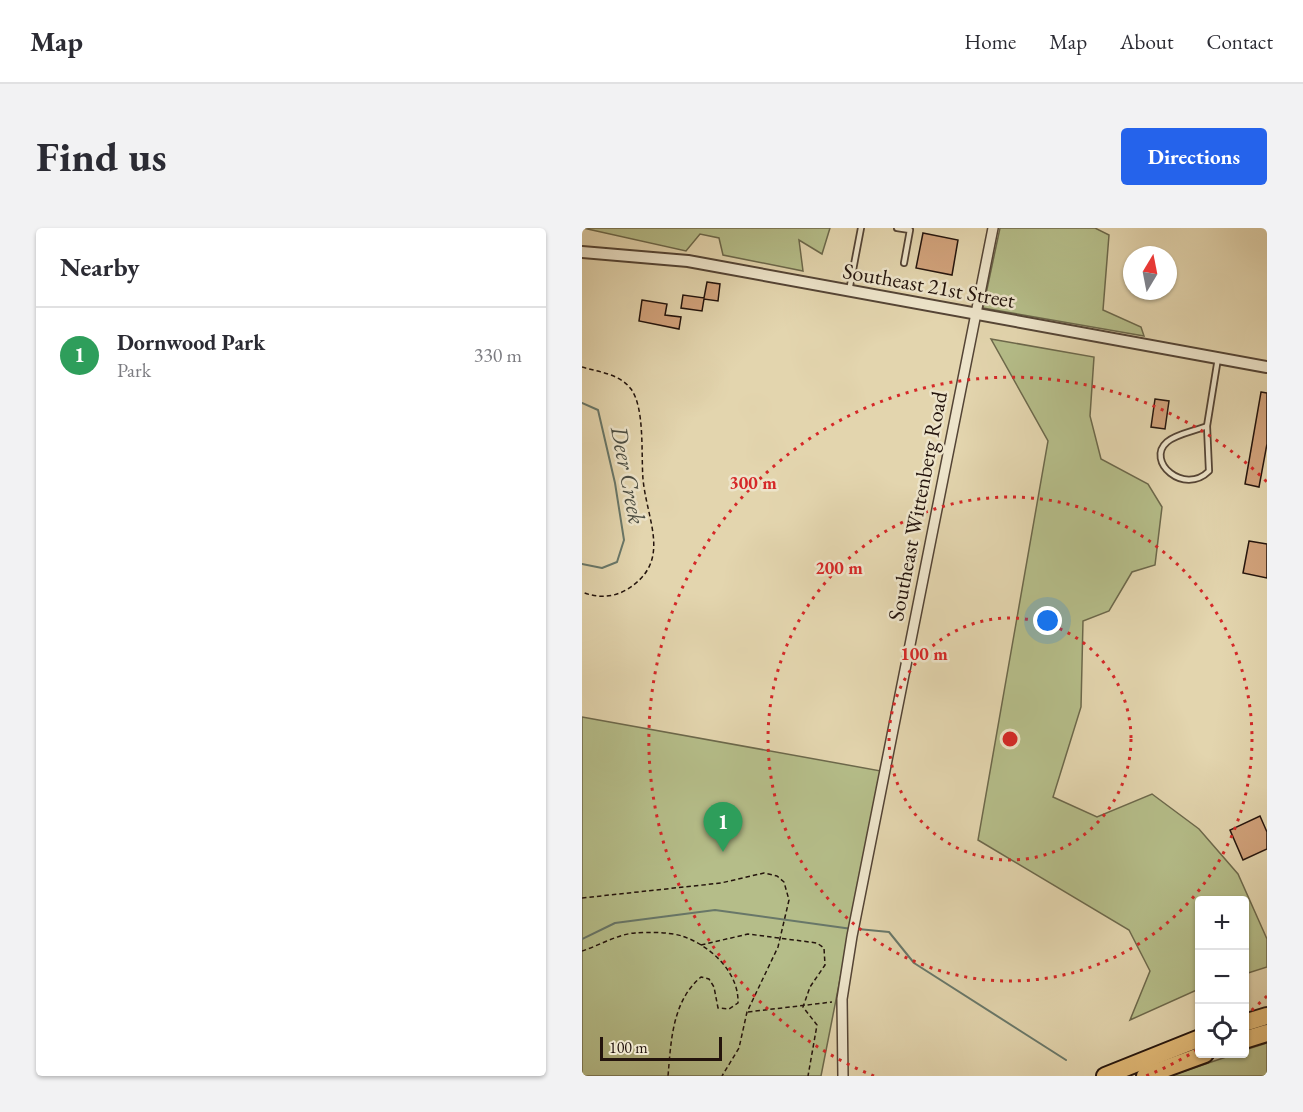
<!DOCTYPE html>
<meta charset="utf-8">
<style>
:root{--surface:#fff;--page:#f2f2f3;--text:#2b2b33;--muted:#7c7c81;--line:#e1e1e2;--accent:#2563eb}
body{margin:0;font-family:"EB Garamond",serif;background:var(--page);color:var(--text)}
.controls{position:absolute;right:18px;bottom:18px;display:grid;overflow:hidden;border-radius:6px;box-shadow:0 2px 4px #0004}
.controls button{width:54px;height:54px;display:grid;place-items:center;padding:0;border:0;border-bottom:2px solid var(--line);background:var(--surface);color:var(--text);font:30px sans-serif}
.compass{position:absolute;left:541px;top:18px;width:54px;height:54px;border-radius:50%;background:var(--surface);box-shadow:0 2px 4px #0004;rotate:10deg}
.scale{position:absolute;left:18px;bottom:15px;width:122px;box-sizing:border-box;padding-left:6px;border:3px solid #24140d;border-top:0;font-size:16px;line-height:21px;white-space:nowrap;color:#24140d;-webkit-text-stroke:4px #ede4ca;paint-order:stroke}
.you{position:absolute;left:466px;top:393px;width:21px;height:21px;margin:-15px;border:4px solid #fff;border-radius:50%;background:#1a73e8;box-shadow:0 0 0 9px #1a73e833}
.badge{display:grid;place-items:center;width:39px;height:39px;border-radius:50%;background:var(--accent);color:#fff;font-size:20px;font-weight:700}
.pin{position:absolute;translate:-50% -50px;filter:drop-shadow(0 2px 3px #0008)}
.pin::after{content:'';position:absolute;top:32px;width:21px;height:18px;background:inherit;clip-path:polygon(0 0,100% 0,50% 100%)}
.list{margin:0;padding:0;list-style:none}
h2{display:flex;justify-content:space-between;align-items:center;height:78px;margin:0;padding:0 24px;font-size:26px}
h2 small{font-size:20px;font-weight:400;color:var(--muted)}
.list li{display:grid;grid-template-columns:39px 1fr auto;gap:18px;align-items:center;box-sizing:border-box;height:96px;padding:0 24px;border-top:2px solid var(--line)}
.list b{display:block;font-size:22px;white-space:nowrap}
.list p{margin:0;font-size:20px;white-space:nowrap;color:var(--muted)}
.list em{font-size:20px;font-style:normal;color:var(--muted)}
.icon{flex:none;width:33px;height:33px;fill:none;stroke:currentColor;stroke-width:2;stroke-linecap:round;stroke-linejoin:round}
.map{position:relative;flex:none;width:685px;height:848px;overflow:hidden;border-radius:6px}
header{display:flex;align-items:center;gap:36px;box-sizing:border-box;height:84px;padding:0 30px;background:var(--surface);border-bottom:2px solid var(--line)}
header strong{font-size:28px}
nav{display:flex;gap:33px;margin-inline-start:auto;font-size:21px}
.intro{display:flex;align-items:center;justify-content:space-between;box-sizing:border-box;height:144px;padding:0 36px}
h1{margin:0;font-size:42px}
.button{padding:15px 27px;border-radius:6px;background:var(--accent);color:#fff;font-size:21px;font-weight:700}
main{display:flex;gap:36px;padding:0 36px}
aside{flex:1;background:var(--surface);border-radius:6px;box-shadow:0 2px 4px #0004}
.map>svg:first-child{display:block}
.green{fill:#b5bd89;stroke:#6c684b;stroke-width:1.5}
.lines{fill:none;stroke-linecap:round;stroke-linejoin:round}
.stream{stroke:#687769;stroke-width:2}
.building{fill:#d2a37c;stroke:#24140d;stroke-width:1.5}
.service-casing{stroke:#544435;stroke-width:8}
.minor-casing{stroke:#544435;stroke-width:12}
.tertiary-casing{stroke:#544435;stroke-width:14}
.motorway-casing{stroke:#24140d;stroke-width:20}
.path{stroke:#24140d;stroke-width:1.5;stroke-dasharray:4.5 3;stroke-linecap:butt}
.service{stroke:#ede4ca;stroke-width:4.5}
.minor{stroke:#ede4ca;stroke-width:9}
.tertiary{stroke:#ede4ca;stroke-width:10}
.motorway{stroke:#e2ba77;stroke-width:16}
.ring{fill:none;stroke:#d62828;stroke-width:3;stroke-dasharray:3 6}
.labels{text-anchor:middle;stroke-width:5;stroke-linejoin:round;paint-order:stroke}
.street-label{font-size:22px;fill:#24140d;stroke:#ede4ca}
.water-label{font-size:24px;font-style:italic;fill:#4c4e43;stroke:#ede4ca}
.centre{fill:#d62828;stroke:#ede4ca;stroke-width:3}
.ring-label{font-size:18px;text-anchor:middle;font-weight:bold;fill:#d62828;stroke:#ede4ca;stroke-width:5;stroke-linejoin:round;paint-order:stroke}
</style>
<header>
<strong>Map</strong>
<nav><a>Home</a><a>Map</a><a>About</a><a>Contact</a></nav>
</header>
<div class="intro"><h1>Find us</h1><a class="button">Directions</a></div>
<main>
<aside>
<h2>Nearby<small></small></h2>
<ul class="list">
<li><span class="badge" style="background:#2e9e5b">1</span><div><b>Dornwood Park</b><p>Park</p></div><em>330 m</em></li>
</ul>
</aside>
<div class="map">
<svg width="685" height="848" viewBox="0 0 685 848">
<rect width="100%" height="100%" fill="#e3d5ae"/>
<filter id="stains"><feTurbulence type="fractalNoise" baseFrequency=".00333" numOctaves="4"/><feColorMatrix values="0 0 0 0 .2 0 0 0 0 .09 0 0 0 0 .02 0 0 0 .5 -.17"/></filter>
<radialGradient id="worn" r=".72"><stop offset=".6" stop-color="#630" stop-opacity="0"/><stop offset="1" stop-color="#630" stop-opacity=".3"/></radialGradient>
<g class="green">
<path d="M1,0H248L240,26L217,12L221,43L141,27L137,10L118,6L104,23Z"/>
<path d="M418,0H513L527,7L521,82L559,99L562,108L401,80Z"/>
<path d="M409,111L512,129L508,188L519,231L566,256L580,279L573,337L550,344L527,383L501,393L499,479L471,569L515,589L570,566L617,601L656,646L685,711V739L663,746L662,672H618L617,761L548,792L568,743L547,702L396,612L466,213Z"/>
<path d="M0,489L299,543L239,848H0Z"/>
<path d="M685,815V848H588L653,826H662L663,822Z"/>
</g>
<g class="lines">
<g class="stream">
<path d="M0,175L16,182L33,255L42,312L35,334L20,340L0,336"/>
<path d="M276,701L307,704L332,735L484,832"/>
<path d="M0,711L33,695L133,682L270,701"/>
</g>
</g>
<g class="building">
<path d="M341,5L376,12L370,47L334,40Z"/>
<path d="M125,54L138,56L136,73L122,71L120,83L99,80L101,67L122,70Z"/>
<path d="M60,72L85,76L83,87L99,89L97,101L57,93Z"/>
<path d="M679,164L685,165V216L677,259L663,256Z"/>
<path d="M573,171L587,173L583,201L569,199Z"/>
<path d="M667,313L685,316V350L661,345Z"/>
<path d="M678,588L685,604V621L661,632L648,602Z"/>
</g>
<g class="lines">
<defs>
<g id="service">
<path d="M315,0L328,2L322,35"/>
<path d="M267,63L279,0"/>
<path d="M625,198C613,203 594,206 585,214C563,233 602,268 627,243L625,198L636,130"/>
</g>
<path id="minor" d="M261,848L260,771L270,708L411,0"/>
<path id="tertiary" d="M0,24L106,33L685,139"/>
<g id="motorway">
<path d="M662,795L685,788"/>
<path d="M662,812L685,805"/>
<path d="M523,848L618,810"/>
<path d="M563,848L623,826"/>
</g>
</defs>
<use href="#service" class="service-casing"/>
<use href="#minor" class="minor-casing"/>
<use href="#tertiary" class="tertiary-casing"/>
<use href="#motorway" class="motorway-casing"/>
<g class="path">
<path d="M0,139C17,144 38,146 49,161C63,180 59,227 61,251C65,294 91,334 44,362C30,370 15,370 0,364"/>
<path d="M0,670L139,655L182,645L195,648L202,654L207,672L196,719L165,784L157,820L140,848"/>
<path d="M119,717L166,706L235,715L242,720L243,737L228,759L221,779L235,797L226,848"/>
<path d="M0,723C16,718 36,706 53,705C66,704 87,704 100,708C127,717 157,743 156,775L147,781L136,780L132,759L127,751L119,749C90,773 89,814 86,848"/>
<path d="M166,784L250,774"/>
</g>
<use href="#service" class="service"/>
<use href="#minor" class="minor"/>
<use href="#tertiary" class="tertiary"/>
<use href="#motorway" class="motorway"/>
</g>
<g class="ring">
<circle cx="428" cy="511" r="121"/>
<circle cx="428" cy="511" r="242"/>
<path d="M685 768A363 363 0 0 1 664 787M615 822A363 363 0 0 1 564 848M292 848A363 363 0 1 1 685 254"/>
</g>
<g class="labels">
<g class="street-label">
<text transform="translate(347 57) rotate(10)" y="8">Southeast 21st Street</text>
<text transform="translate(335 278) rotate(-79)" y="8">Southeast Wittenberg Road</text>
</g>
<g class="water-label">
<text transform="translate(46 247) rotate(79)" y="8">Deer Creek</text>
</g>
</g>
<circle cx="428" cy="511" r="9" class="centre"/>
<g class="ring-label">
<text x="171" y="261">300 m</text>
<text x="257" y="346">200 m</text>
<text x="342" y="432">100 m</text>
</g>
<rect width="100%" height="100%" filter="url(#stains)"/>
<rect width="100%" height="100%" fill="url(#worn)"/>
</svg>
<div class="controls">
<button>+</button>
<button>−</button>
<button><svg class="icon" aria-label="locate" viewBox="0 0 24 24"><circle cx="12" cy="12" r="6"/><path d="M12 2v4M12 18v4M2 12h4M18 12h4"/></svg></button>
</div>
<svg class="compass" viewBox="-18 -18 36 36"><path d="M0-13l5 13h-10z" fill="#e53935"/><path d="M0 13l5-13h-10z" fill="#7c7c81"/></svg>
<div class="scale">100 m</div>
<div class="you"></div>
<div class="pin badge" style="left:141px;top:624px;background:#2e9e5b">1</div>
</div>
</main>
